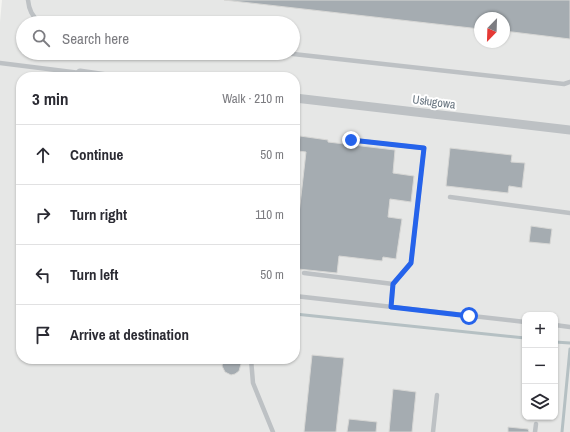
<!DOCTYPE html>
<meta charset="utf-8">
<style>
:root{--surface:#fff;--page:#f7f7f7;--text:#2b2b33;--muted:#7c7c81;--line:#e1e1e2}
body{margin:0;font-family:"Archivo Narrow",sans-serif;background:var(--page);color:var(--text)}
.controls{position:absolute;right:12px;bottom:12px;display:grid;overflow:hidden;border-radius:8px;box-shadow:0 1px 3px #0004}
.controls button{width:36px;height:36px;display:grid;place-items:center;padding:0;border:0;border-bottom:1px solid var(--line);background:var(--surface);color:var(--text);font:20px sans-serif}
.compass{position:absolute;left:474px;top:12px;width:36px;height:36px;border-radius:50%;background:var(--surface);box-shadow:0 1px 3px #0004;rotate:203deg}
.stop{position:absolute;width:12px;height:12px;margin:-9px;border:3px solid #2563eb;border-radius:50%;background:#fff}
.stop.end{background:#2563eb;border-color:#fff;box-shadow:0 1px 4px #0008}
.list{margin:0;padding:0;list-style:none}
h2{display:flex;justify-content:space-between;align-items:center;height:52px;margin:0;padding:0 16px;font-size:17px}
h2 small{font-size:13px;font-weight:400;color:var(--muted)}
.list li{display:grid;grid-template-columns:26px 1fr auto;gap:12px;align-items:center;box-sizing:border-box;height:60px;padding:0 16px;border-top:1px solid var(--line)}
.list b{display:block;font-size:15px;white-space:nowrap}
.list em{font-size:13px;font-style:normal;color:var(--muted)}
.icon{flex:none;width:22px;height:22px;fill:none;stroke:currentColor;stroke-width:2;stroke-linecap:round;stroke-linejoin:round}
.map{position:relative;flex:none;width:570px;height:432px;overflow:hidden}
.search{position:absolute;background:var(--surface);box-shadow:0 1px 3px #0004;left:16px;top:16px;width:284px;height:44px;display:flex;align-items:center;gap:10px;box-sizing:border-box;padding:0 14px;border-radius:22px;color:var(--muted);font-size:15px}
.panel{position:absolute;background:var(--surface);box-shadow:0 1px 3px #0004;left:16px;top:72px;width:284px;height:292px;border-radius:16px}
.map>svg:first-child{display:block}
.built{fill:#e6e7e6;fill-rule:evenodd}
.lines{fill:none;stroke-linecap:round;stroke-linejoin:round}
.stream{stroke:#b5c0c3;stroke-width:3}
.building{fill:#a5acb1;stroke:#d7d7d5}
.service{stroke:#bdc1c4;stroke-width:4.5}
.minor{stroke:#bdc1c4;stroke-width:9}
.route{stroke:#2563eb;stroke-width:5}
.labels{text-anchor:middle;stroke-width:4;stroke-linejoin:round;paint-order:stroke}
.street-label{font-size:12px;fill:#687580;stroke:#fff}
</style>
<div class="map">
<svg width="570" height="432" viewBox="0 0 570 432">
<rect width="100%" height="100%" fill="#f5f5f2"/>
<path class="built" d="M2,0H570V432H0V22ZM480,18H504V42H480ZM23,23H293V53H23ZM21,77H295V359H21ZM525,315H555V417H525Z"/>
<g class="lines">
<g class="stream">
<path d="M295,314L525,338"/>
<path d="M555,342L570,343"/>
<path d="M562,432L570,349"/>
</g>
</g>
<g class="building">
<path d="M224,0H570V39L504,31V18H480V29Z"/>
<path d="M300,136L328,140V142L395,150L393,173L414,176L411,202L390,199L388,217L402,219L396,259L383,257L382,261L339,256L337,273L298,269L295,264V249L306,152L298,151Z"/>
<path d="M450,148L512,155L511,162L525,163L522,188L509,186L508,193L446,186Z"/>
<path d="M531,226L552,229L550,244L529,242Z"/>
<path d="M312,355L344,358L336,432H304Z"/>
<path d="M225,359H238L241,364L239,371L235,374L231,375L225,372L222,366L223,362Z"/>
<path d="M393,389L416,392L412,432H389Z"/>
<path d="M349,419L377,422L376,432H347Z"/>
<path d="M508,427L528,429L529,432H508Z"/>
</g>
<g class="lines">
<g class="service">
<path d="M28,0C29,10 32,16 40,23"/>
<path d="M284,53L564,84L570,82"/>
<path d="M0,63L80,73"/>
<path d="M351,140L424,148L411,263L393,284L391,307"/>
<path d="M450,197L570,213"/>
<path d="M304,273L393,284"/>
<path d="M295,296L525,322"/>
<path d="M555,325L570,327"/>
<path d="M251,359L253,383L273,432"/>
<path d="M433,432L437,395"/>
<path d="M535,432L536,424"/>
</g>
<g class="minor">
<path d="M80,73L108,77"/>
<path d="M295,98L570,130"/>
</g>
</g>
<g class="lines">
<path class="route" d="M351,140L424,148L411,263L393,284L391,307L469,316"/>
</g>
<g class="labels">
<g class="street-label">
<text transform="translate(434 102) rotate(7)" y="4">Usługowa</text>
</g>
</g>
</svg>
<div class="controls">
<button>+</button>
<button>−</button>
<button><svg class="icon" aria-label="layers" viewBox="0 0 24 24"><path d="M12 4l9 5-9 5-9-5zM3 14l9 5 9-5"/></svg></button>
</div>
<svg class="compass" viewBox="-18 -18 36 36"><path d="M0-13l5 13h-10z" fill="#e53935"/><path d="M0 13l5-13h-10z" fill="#7c7c81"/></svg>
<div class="stop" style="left:469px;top:316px"></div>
<div class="stop end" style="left:351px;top:140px"></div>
<div class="search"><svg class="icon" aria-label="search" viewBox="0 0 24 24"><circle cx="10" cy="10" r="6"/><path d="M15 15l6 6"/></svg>Search here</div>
<section class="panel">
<h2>3 min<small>Walk · 210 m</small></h2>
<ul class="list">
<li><svg class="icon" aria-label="ahead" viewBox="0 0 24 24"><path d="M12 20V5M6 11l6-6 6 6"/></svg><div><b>Continue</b></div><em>50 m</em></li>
<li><svg class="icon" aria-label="right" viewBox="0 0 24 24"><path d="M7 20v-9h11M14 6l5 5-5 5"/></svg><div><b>Turn right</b></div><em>110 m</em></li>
<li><svg class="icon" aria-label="left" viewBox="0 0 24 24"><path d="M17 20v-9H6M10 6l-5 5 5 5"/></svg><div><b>Turn left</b></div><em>50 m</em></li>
<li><svg class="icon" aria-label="arrive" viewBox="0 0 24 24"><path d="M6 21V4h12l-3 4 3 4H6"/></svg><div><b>Arrive at destination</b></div></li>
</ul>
</section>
</div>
